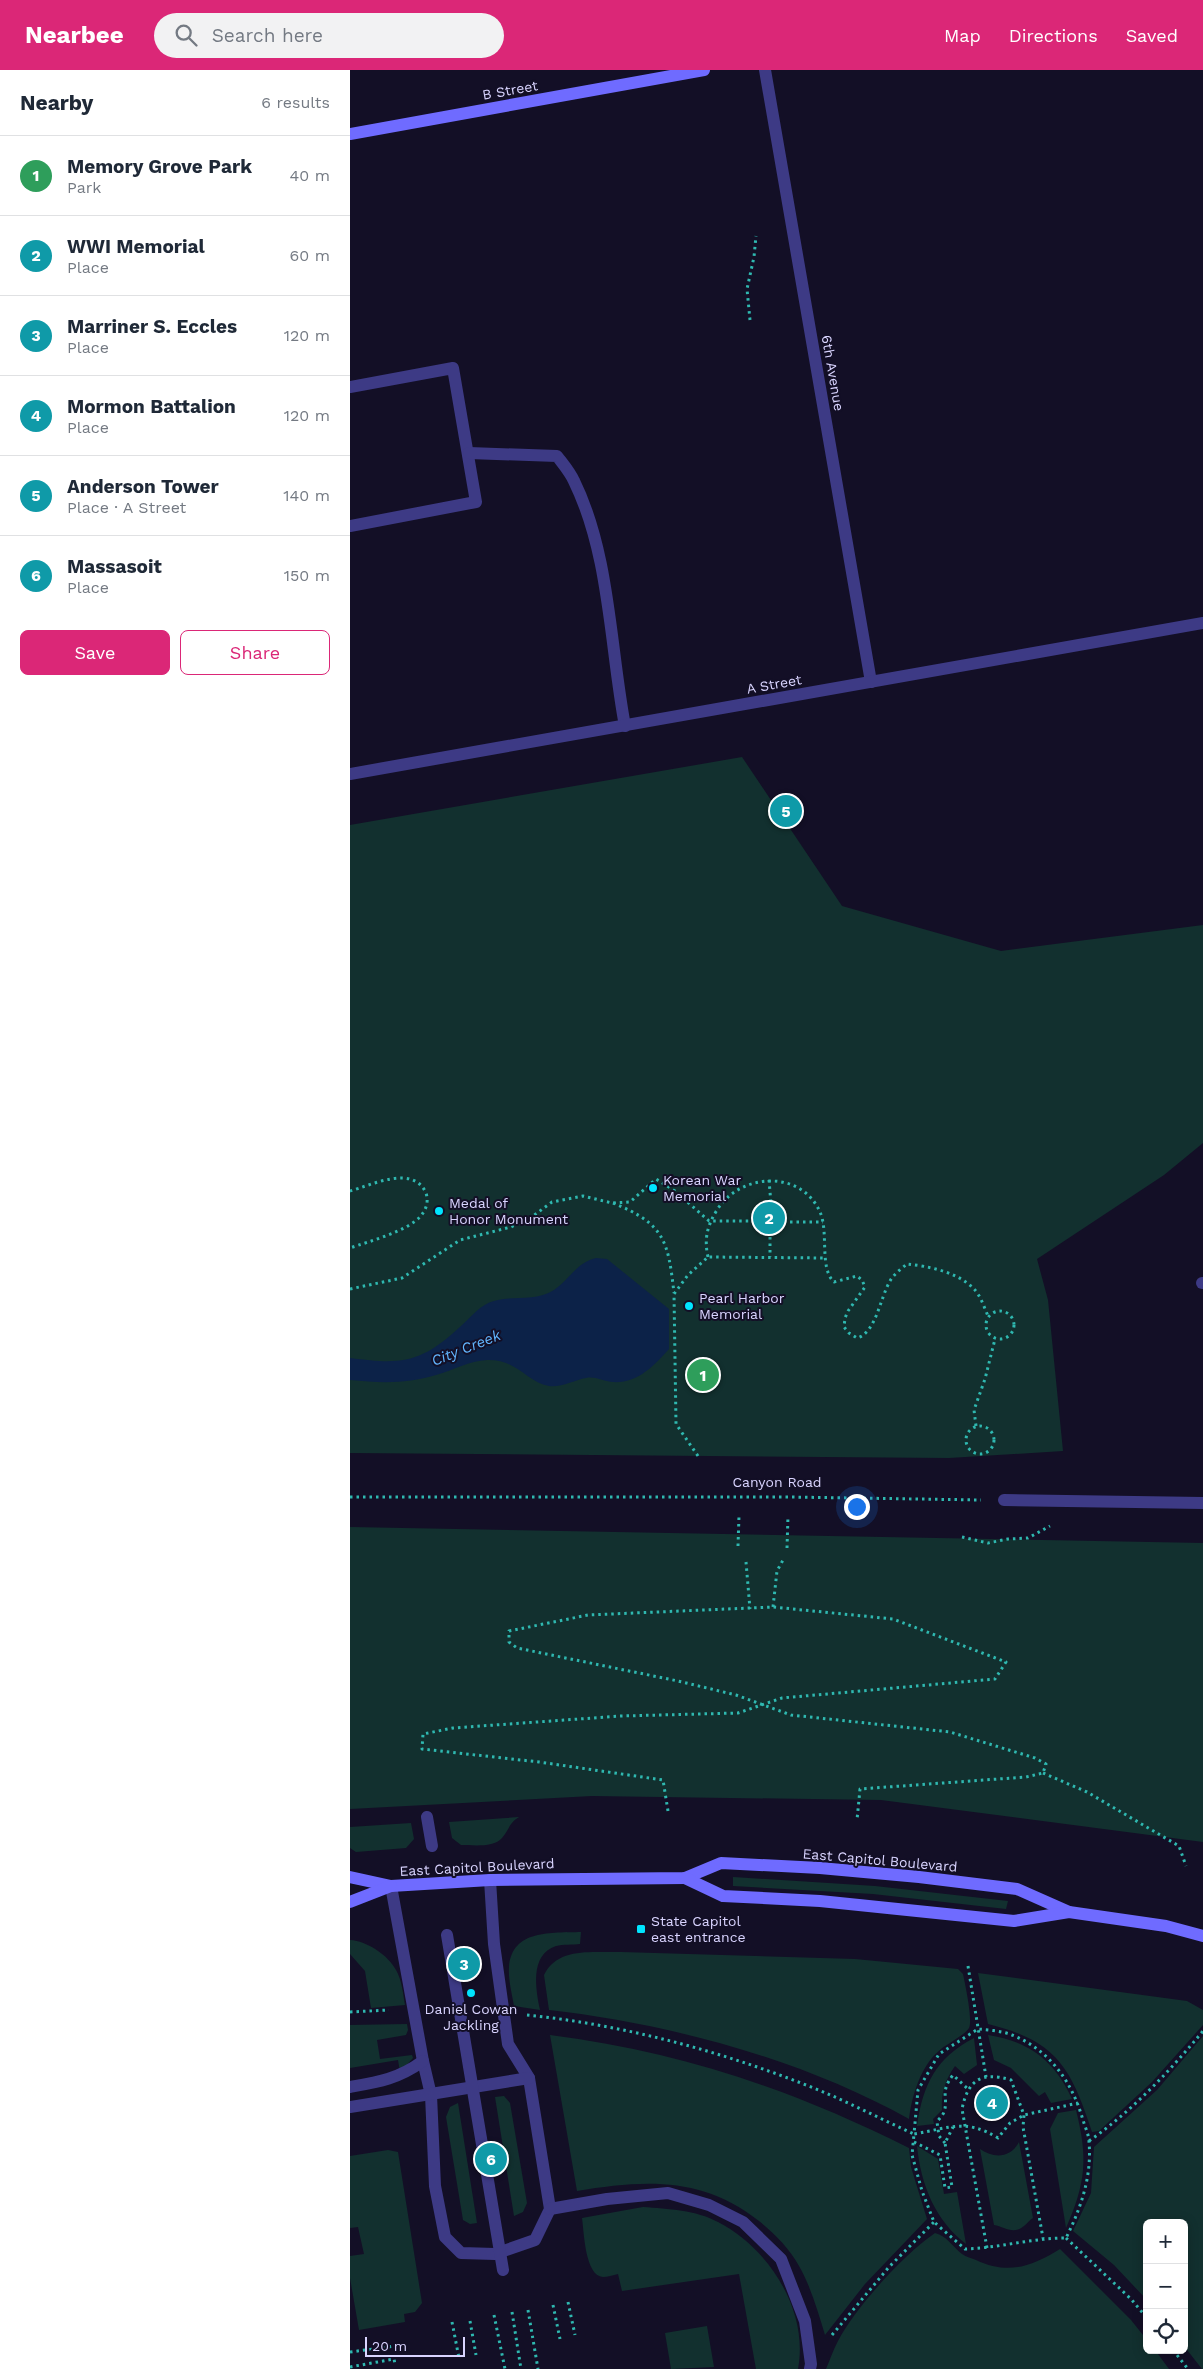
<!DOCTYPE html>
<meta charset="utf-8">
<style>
:root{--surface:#fff;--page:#f2f2f3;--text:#1f2937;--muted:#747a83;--line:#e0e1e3;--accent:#db2777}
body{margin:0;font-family:"Work Sans",sans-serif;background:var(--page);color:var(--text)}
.controls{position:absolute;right:15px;bottom:15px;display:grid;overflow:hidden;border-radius:8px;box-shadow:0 2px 12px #0003}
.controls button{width:45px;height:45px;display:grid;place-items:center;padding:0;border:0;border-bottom:1px solid var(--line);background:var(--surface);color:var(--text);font:25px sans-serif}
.scale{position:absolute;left:15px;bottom:12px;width:100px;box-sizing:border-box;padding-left:5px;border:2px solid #d9d4ff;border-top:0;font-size:14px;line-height:18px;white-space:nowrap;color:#d9d4ff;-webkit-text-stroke:4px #130f26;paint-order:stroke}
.you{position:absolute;left:506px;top:1436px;width:18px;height:18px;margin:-12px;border:4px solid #fff;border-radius:50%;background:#1a73e8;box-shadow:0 0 0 8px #1a73e833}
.badge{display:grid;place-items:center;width:32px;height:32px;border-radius:50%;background:var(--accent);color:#fff;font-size:16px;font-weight:700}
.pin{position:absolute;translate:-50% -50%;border:2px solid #fff;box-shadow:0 1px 5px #0006}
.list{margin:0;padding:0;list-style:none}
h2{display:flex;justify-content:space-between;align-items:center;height:65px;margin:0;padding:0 20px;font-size:21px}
h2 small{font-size:16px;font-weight:400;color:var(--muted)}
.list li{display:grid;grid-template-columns:32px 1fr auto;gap:15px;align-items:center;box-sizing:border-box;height:80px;padding:0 20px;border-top:1px solid var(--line)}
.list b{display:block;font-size:19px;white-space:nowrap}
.list p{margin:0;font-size:16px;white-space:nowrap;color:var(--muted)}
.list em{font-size:16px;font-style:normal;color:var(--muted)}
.actions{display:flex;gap:10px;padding:15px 20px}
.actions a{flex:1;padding:11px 0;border:1px solid var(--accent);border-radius:8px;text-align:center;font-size:18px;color:var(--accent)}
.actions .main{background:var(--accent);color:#fff}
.icon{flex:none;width:28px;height:28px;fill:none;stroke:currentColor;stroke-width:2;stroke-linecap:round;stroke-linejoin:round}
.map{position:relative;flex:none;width:853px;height:2299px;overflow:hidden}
header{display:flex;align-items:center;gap:30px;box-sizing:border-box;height:70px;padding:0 25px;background:var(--accent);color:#fff}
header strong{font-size:24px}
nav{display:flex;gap:28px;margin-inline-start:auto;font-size:18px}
.search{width:350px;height:45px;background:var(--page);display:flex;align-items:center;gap:12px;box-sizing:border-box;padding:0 18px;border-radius:28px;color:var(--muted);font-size:19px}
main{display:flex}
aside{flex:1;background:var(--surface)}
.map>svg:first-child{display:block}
.green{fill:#12302f}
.water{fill:#0c2248}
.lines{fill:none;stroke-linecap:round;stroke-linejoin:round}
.path{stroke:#2fb8b0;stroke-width:3;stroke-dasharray:2.5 4;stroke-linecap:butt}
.lane{stroke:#3d3a85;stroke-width:12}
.street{stroke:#3d3a85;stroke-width:12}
.secondary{stroke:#6f6bff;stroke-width:12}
.poi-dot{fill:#00e5ff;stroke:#130f26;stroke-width:2}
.labels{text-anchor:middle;stroke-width:4;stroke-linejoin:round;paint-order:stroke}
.street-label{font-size:14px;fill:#d9d4ff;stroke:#130f26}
.poi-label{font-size:14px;fill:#d9d4ff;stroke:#130f26;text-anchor:start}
.water-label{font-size:15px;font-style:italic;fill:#62b6ff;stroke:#130f26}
</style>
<header>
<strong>Nearbee</strong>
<div class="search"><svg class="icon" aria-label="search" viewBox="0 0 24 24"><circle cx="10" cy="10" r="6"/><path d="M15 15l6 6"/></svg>Search here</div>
<nav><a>Map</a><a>Directions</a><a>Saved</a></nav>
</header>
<main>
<aside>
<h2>Nearby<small>6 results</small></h2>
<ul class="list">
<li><span class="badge" style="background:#2e9e5b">1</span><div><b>Memory Grove Park</b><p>Park</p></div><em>40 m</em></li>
<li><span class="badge" style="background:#0f9aa8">2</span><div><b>WWI Memorial</b><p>Place</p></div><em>60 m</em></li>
<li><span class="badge" style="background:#0f9aa8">3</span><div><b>Marriner S. Eccles</b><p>Place</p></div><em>120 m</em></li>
<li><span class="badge" style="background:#0f9aa8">4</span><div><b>Mormon Battalion</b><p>Place</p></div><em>120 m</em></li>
<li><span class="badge" style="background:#0f9aa8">5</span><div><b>Anderson Tower</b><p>Place · A Street</p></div><em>140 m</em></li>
<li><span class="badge" style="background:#0f9aa8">6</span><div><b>Massasoit</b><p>Place</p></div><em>150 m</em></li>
</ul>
<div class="actions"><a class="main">Save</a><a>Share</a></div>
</aside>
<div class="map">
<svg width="853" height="2299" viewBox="0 0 853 2299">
<rect width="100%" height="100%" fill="#130f26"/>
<g class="green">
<path d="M392,687L492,836L651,881L853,855V1073L814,1105L687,1189L698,1230L713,1381L599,1388L0,1383V755Z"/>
<path d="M0,1457L853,1473V1772L531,1730L242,1726L0,1739Z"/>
<path d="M169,1747C159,1753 159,1760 152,1768C144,1778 122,1775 111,1775L102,1768L99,1752Z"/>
<path d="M61,1753L64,1769L56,1778L6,1782L0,1778V1757Z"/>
<path d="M383,1807L525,1816L658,1831L656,1839L523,1824L383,1816Z"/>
<path d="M231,1862L230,1874C223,1875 213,1874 206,1876C179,1885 186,1920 190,1940L164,1936C162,1924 158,1909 159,1897C162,1859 202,1863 231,1862Z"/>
<path d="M0,1870C17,1871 38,1885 46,1900C52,1910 53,1924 55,1935L21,1938L15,1901L0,1884Z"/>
<path d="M271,1882L505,1889L608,1899L613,1904C615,1914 623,1950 619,1958C616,1964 597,1974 591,1979C571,1995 562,2025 559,2049C451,1989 321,1954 199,1940L194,1905C208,1876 244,1883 271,1882Z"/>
<path d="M628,1903L837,1931L853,1940V1955L802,2012L749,2061L742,2062C721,1998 707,1971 638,1954Z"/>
<path d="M57,1954L58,1960L56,1965L27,1970L30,1989L62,1985L63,1988L50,2002L48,1990L0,1998V1955Z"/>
<path d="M200,1965C331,1982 441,2019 559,2078L561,2097L577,2149L515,2214L475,2265C468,2242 461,2217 449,2196C439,2178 425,2164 409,2151C352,2106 294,2110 227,2121Z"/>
<path d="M638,1965C679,1971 705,1991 722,2029L701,2033L695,2022L689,2026L661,1998L644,1990Z"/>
<path d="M853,1966V2299H852L834,2276V2153H797V2230L764,2195L723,2161L741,2123L744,2077L807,2020Z"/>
<path d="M624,1968L627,1995L614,2004L605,1996C595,2010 591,2023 592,2040L583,2049L584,2054L567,2056C573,2014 586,1988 624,1968Z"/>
<path d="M154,2026L160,2033L177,2133L173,2142L164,2146L145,2027Z"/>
<path d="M108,2033L127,2153L120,2154L113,2150L96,2047L100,2037Z"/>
<path d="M726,2040C738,2088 736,2112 716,2158L700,2059L708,2043Z"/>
<path d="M669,2072L683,2148C679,2150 678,2153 674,2156C663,2165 655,2157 644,2155L630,2079C644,2089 661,2088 669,2072Z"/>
<path d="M567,2076L588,2089L594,2124L607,2122L616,2174C585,2150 571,2115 567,2076Z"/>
<path d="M38,2080L48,2082L72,2233L65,2242L54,2244L55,2252L9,2260L0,2208V2186L14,2184L8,2157L0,2158V2086Z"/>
<path d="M293,2137C318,2139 346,2140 368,2152C419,2178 459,2241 448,2299H406L389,2204L272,2221L268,2204C263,2205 257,2207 253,2207C235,2206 234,2162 232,2148Z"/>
<path d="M585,2163C597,2166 602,2176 612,2184C616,2187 622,2188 626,2190C658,2205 681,2197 710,2179L781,2250L797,2270V2280H805L819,2299H476C480,2290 483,2280 488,2271C506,2237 553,2185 585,2163Z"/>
<path d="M357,2256L364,2297L321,2299L315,2263Z"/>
</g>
<path class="water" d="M246,1188L257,1189L319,1239V1279C304,1296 287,1314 262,1312C253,1311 245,1306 236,1308C225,1310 210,1318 199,1316C176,1312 167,1289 137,1290C119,1291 104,1300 86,1305C57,1314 30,1313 0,1310V1288C53,1295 71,1293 111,1256C121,1247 131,1234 144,1231C164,1225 185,1232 204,1220C219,1210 227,1192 246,1188Z"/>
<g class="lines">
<g class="path">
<path d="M400,250L397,219L404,187L406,166"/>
<path d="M419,1110L421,1134"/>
<path d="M0,1121C22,1115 63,1094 76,1123C79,1132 76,1140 70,1147C55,1162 20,1171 0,1178"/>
<path d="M263,1133C315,1154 318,1171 324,1223"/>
<circle cx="420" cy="1144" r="10"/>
<path d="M427,1152H473"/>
<path d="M420,1154V1187"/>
<path d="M358,1187C354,1169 357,1156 367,1140C390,1103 451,1099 470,1142C479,1162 469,1198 484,1212L507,1206L512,1210L515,1217L498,1241L495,1248L494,1257L499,1263L507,1268C526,1263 530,1228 540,1211C544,1204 551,1199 557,1194C578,1196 607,1202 623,1218C630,1224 634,1237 638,1246"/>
<path d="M0,1219L52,1208L110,1170L161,1157L183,1146L202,1132L233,1126L262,1133L280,1132L306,1109L325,1121L359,1151H413"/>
<circle cx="650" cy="1255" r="14"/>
<circle cx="630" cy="1370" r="14"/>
<path d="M626,1356L624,1340L635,1309L645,1269"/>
<path d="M348,1386L326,1354L324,1224L338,1205L358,1187L476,1188"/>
<path d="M0,1427H439L631,1430"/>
<path d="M612,1467L638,1473L658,1469L678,1468L700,1456"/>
<path d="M388,1476L389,1446"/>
<path d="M437,1478L438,1446"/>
<path d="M396,1492L400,1539"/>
<path d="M423,1537L427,1501L433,1490"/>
<path d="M693,1703L737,1722L829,1776L836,1796"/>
<path d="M318,1741L313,1710L189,1692L72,1679L73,1664L103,1658L271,1646L388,1643L432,1628L645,1609L656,1592L543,1549L423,1537L238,1545L159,1561V1572L167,1578L328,1611L386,1625L441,1645L600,1662L685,1688L696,1694L693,1703L676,1707L510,1719L507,1750"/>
<path d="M618,1896L636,2007"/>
<path d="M0,1942L39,1940"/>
<path d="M177,1945C276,1955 378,1983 471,2021C502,2034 533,2050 564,2064L562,2085L572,2121L584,2152L615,2179C649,2178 682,2168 716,2168C731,2138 742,2106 739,2072C739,2065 735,2057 733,2050C722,2012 700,1980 662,1965C652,1961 639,1960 628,1959L589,1984L568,2020L564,2064C600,2058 615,2048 648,2068L660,2053L674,2045L728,2033"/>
<path d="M739,2071C782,2041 819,2002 853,1961"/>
<path d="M564,2072L590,2085L595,2118L602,2117L595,2073L603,2057"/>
<path d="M595,2073L589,2066L587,2052C589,2049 593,2045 594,2042C599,2027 589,2023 603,2005L618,2019"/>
<path d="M716,2168L781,2229L797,2248"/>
<path d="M637,2178L612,2039C618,2010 631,2001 661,2010L674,2045L673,2057L693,2168"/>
<path d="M218,2232L225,2265"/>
<path d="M203,2235L210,2269"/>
<path d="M178,2240L188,2299"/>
<path d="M162,2242L171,2299"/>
<path d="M144,2245L155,2299"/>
<path d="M120,2251L126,2285"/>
<path d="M102,2252L109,2288"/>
<path d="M482,2265L539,2197L584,2152"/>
<path d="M823,2280L838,2299"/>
<path d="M0,2282L53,2275"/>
<path d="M0,2297L44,2289L45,2294"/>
</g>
<g class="lane">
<path d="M0,317L103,298L126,432L0,456"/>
<path d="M119,383L207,386C213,394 220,402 224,411C260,484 260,577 275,656"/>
<path d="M852,1213H853"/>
<path d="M41,1816L73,1991L81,2025L85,2116L95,2167L111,2183L145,2184L185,2170L200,2139L179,2008L158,1974L144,1874L140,1810"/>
<path d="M0,2017C29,2012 48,2009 73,1991"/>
<path d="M0,2037L179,2008"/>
</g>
<g class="street">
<path d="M415,0L521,612"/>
<path d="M0,704L853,553"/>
<path d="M654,1430L853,1433"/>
<path d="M77,1747L82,1776"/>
<path d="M97,1865L153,2200"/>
<path d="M200,2139L257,2129L318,2123L359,2135L393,2152L431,2189L455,2251L461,2294L460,2299"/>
</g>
<g class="secondary">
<path d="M0,64L354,0"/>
<path d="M0,1807L41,1816L140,1810L335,1808L371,1793L470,1798L569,1807L667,1819L719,1842L816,1856L853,1866"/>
<path d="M335,1808L373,1826L470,1831L664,1851L719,1842"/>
<path d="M0,1832L41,1816"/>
</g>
</g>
<g class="poi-dot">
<circle cx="303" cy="1118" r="5"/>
<circle cx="89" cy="1141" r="5"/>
<circle cx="339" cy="1236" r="5"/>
<rect x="286" y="1854" width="10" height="10" rx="2.5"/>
<circle cx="121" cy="1923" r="5"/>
</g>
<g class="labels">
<g class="street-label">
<text transform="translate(160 20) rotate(-10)" y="5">B Street</text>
<text transform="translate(483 303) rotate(80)" y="5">6th Avenue</text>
<text transform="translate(424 614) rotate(-10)" y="5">A Street</text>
<text x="427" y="1417">Canyon Road</text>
<text transform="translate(530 1790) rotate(5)" y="5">East Capitol Boulevard</text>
<text transform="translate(127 1797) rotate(-3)" y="5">East Capitol Boulevard</text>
</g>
<g class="poi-label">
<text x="313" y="1115">Korean War<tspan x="313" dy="16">Memorial</tspan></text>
<text x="99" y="1138">Medal of<tspan x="99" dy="16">Honor Monument</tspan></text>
<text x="349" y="1233">Pearl Harbor<tspan x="349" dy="16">Memorial</tspan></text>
<text x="301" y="1856">State Capitol<tspan x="301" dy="16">east entrance</tspan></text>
<text x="121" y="1944" text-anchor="middle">Daniel Cowan<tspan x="121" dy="16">Jackling</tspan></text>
</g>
<g class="water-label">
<text transform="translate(116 1278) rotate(-22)" y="5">City Creek</text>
</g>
</g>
</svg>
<div class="controls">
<button>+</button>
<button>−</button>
<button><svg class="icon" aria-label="locate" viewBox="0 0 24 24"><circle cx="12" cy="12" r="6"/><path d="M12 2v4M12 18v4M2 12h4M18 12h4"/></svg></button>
</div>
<div class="scale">20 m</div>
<div class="you"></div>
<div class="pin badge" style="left:353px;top:1305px;background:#2e9e5b">1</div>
<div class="pin badge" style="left:419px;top:1148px;background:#0f9aa8">2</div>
<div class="pin badge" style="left:114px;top:1894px;background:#0f9aa8">3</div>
<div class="pin badge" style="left:642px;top:2033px;background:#0f9aa8">4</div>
<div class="pin badge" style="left:436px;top:741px;background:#0f9aa8">5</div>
<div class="pin badge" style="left:141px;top:2089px;background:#0f9aa8">6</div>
</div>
</main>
